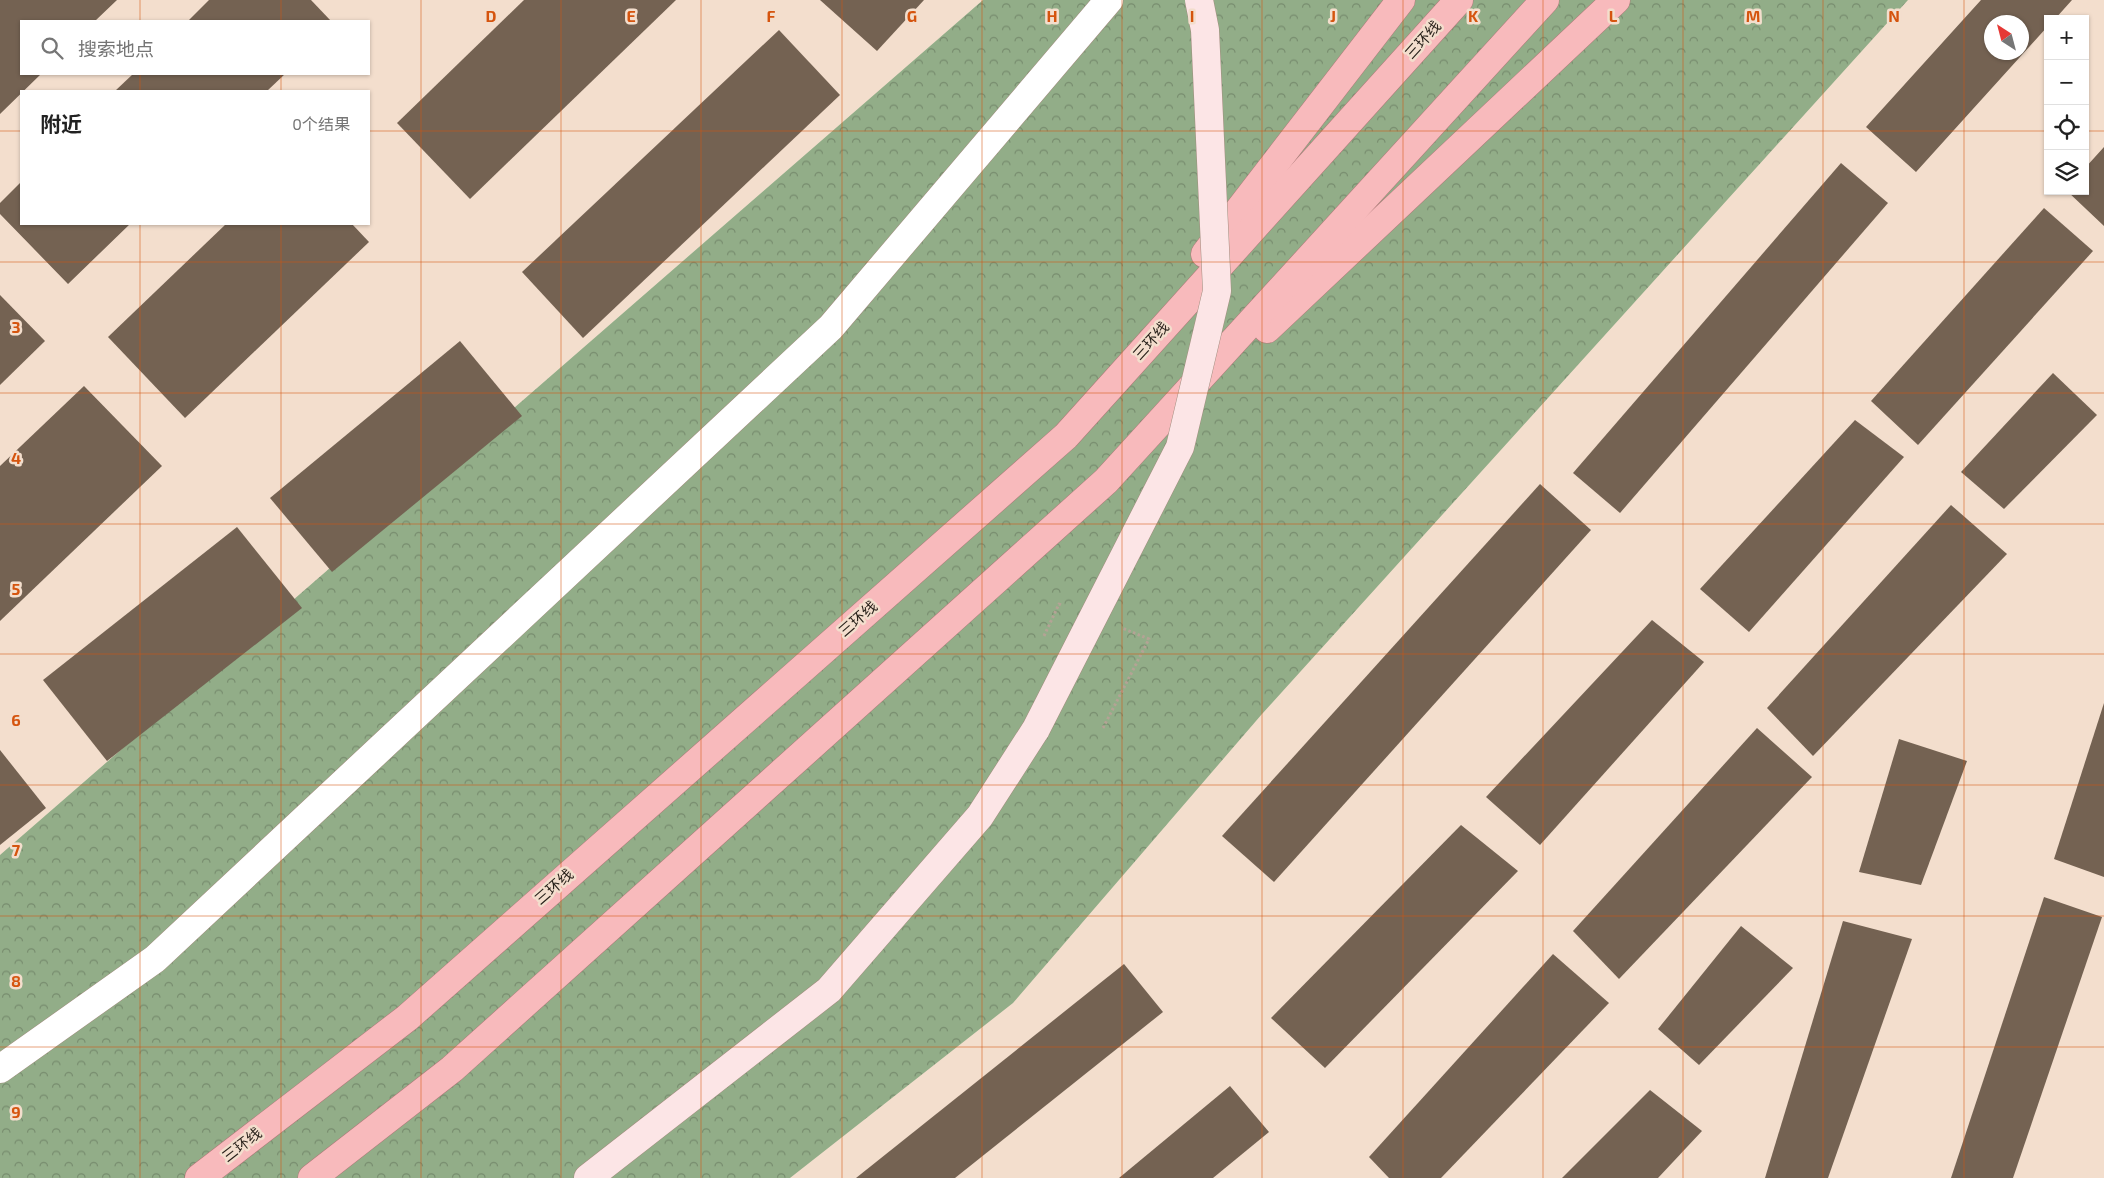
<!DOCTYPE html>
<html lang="zh">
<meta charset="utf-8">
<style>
:root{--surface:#fff;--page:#f6f6f6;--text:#222;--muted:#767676;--line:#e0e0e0}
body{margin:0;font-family:"Exo 2","Noto Sans SC",sans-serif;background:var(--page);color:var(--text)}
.controls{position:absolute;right:15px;top:15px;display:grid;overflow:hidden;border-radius:0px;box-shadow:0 1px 4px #0004}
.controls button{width:45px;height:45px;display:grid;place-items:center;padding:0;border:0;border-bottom:1px solid var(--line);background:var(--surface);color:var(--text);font:25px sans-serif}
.compass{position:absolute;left:1984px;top:15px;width:45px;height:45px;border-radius:50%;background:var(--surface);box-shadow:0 1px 4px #0004;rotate:324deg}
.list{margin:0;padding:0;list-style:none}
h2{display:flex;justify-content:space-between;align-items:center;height:65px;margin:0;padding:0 20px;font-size:21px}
h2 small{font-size:16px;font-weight:400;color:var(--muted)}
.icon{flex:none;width:28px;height:28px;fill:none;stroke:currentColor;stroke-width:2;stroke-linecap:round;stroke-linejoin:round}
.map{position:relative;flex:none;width:2104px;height:1178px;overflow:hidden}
.search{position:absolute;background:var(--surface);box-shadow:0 1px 4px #0004;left:20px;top:20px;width:350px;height:55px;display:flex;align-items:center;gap:12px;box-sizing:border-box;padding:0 18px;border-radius:0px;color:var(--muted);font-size:19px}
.panel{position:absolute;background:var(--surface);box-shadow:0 1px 4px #0004;left:20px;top:90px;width:350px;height:135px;border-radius:0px}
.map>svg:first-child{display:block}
.forest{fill:url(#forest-crowns)}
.building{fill:#746252;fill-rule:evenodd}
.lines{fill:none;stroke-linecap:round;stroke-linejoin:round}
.minor-casing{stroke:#a18d7e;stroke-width:29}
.secondary-casing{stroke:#a18d7e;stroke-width:29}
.trunk-casing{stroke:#ae7a79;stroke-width:29}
.path{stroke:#b4a395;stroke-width:3;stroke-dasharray:2.5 2.5;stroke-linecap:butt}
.minor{stroke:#fff;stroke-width:28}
.secondary{stroke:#fce5e6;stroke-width:28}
.trunk{stroke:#f8babc;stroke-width:28}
.secondary-bridge-casing{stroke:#a18d7e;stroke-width:29;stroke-linecap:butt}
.secondary-bridge{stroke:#fce5e6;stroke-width:28}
.grid{fill:none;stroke:#d5540e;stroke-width:1;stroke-opacity:0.55}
.labels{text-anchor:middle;stroke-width:5;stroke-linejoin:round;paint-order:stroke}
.street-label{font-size:15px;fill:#29221b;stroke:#f3decd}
.grid-label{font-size:16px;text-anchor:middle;font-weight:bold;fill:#d5540e;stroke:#f3decd;stroke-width:5;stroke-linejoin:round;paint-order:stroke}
</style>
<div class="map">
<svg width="2104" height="1178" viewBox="0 0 2104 1178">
<defs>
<pattern id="forest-crowns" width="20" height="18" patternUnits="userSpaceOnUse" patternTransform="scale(1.25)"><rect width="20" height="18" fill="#92ad88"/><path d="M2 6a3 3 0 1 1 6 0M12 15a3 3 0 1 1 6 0" fill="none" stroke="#778c6e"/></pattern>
</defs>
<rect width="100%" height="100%" fill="#f3decd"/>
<path class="forest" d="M983,0H1908L1262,714L1013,1003L790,1178H0V855Z"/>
<g class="building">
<path d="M0,0H117L95,21H21V74H41L0,114Z"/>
<path d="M209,0H311L331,21H188Z"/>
<path d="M524,0H676L470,199L397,123Z"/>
<path d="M820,0H924L877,51Z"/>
<path d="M1981,0H2072L2055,19H2048V26L1916,172L1866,127ZM1992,22H2022V52H1992Z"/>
<path d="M779,30L840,95L583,338L522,272Z"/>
<path d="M133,74H285L267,91H115Z"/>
<path d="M2104,147V226L2067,191H2085V168Z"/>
<path d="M1841,163L1888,203L1620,513L1573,473Z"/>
<path d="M21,182V224H130L68,284L0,214V203Z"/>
<path d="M2044,208L2093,251L1918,445L1871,401Z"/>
<path d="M226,224H352L369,242L185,418L108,337Z"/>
<path d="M0,295L45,341L0,385Z"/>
<path d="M460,341L522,416L332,572L270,498Z"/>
<path d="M2053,373L2097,415L2004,509L1961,472Z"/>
<path d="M84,386L162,466L0,621V466Z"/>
<path d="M1855,420L1904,457L1749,632L1700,589Z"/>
<path d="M1540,484L1591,530L1274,882L1222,836Z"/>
<path d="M1951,505L2007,554L1813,756L1767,708Z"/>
<path d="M237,527L302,608L107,761L43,680Z"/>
<path d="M1652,620L1704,662L1540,845L1486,797Z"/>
<path d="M2104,703V877L2054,859Z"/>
<path d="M1757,728L1812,777L1619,979L1573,931Z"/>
<path d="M1899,739L1967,761L1921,885L1859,872Z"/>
<path d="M0,750L46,808L0,845Z"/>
<path d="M1461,825L1518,871L1325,1068L1271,1018Z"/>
<path d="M2044,897L2102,917L2013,1178H1951Z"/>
<path d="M1843,921L1912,939L1828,1178H1765Z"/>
<path d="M1741,926L1793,968L1699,1065L1658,1029Z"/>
<path d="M1553,954L1609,1003L1441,1178H1389L1369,1157Z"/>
<path d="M1124,964L1163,1012L955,1178H856Z"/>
<path d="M1230,1086L1269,1132L1213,1178H1119Z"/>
<path d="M1650,1090L1702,1131L1658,1178H1562Z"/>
</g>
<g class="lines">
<defs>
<path id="minor" d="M0,1069L155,959L831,327L1109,0"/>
<path id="secondary" d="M588,1178L829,990L980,816L1036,729"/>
<g id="trunk">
<path d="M1205,254L1401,0"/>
<path d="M1267,329L1616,0"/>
<path d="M199,1178L407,1018L1066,436L1459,0"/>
<path d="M312,1178L452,1069L1106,481L1545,0"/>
</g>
</defs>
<use href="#minor" class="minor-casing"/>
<use href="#secondary" class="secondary-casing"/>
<use href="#trunk" class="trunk-casing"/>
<g class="path">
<path d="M1044,636L1059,604L1063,606"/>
<path d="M1103,728L1149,639L1122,628"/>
</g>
<use href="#minor" class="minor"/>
<use href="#secondary" class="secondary"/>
<use href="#trunk" class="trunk"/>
<defs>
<path id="secondary-bridge" d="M1036,729L1180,447L1217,291L1205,30L1199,0"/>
</defs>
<use href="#secondary-bridge" class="secondary-bridge-casing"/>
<use href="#secondary-bridge" class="secondary-bridge"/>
</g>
<path class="grid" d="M140,0V21M281,0V21M421,0V1178M561,0V1178M701,0V1178M842,0V1178M982,0V1178M1122,0V1178M1262,0V1178M1403,0V1178M1543,0V1178M1683,0V1178M1823,0V1178M1964,0V1178M140,74V91M281,74V91M0,131H21M369,131H2048M2085,131H2104M140,224V1178M281,224V1178M0,262H2104M0,393H2104M0,524H2104M0,654H2104M0,785H2104M0,916H2104M0,1047H2104"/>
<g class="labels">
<g class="street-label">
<text transform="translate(1423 40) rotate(-48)" y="5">三环线</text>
<text transform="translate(1151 341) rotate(-48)" y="5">三环线</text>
<text transform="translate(858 619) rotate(-41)" y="5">三环线</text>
<text transform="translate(554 887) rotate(-41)" y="5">三环线</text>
<text transform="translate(242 1145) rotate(-38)" y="5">三环线</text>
</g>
</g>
<g class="grid-label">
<text x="491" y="22">D</text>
<text x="631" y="22">E</text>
<text x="771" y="22">F</text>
<text x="912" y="22">G</text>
<text x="1052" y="22">H</text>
<text x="1192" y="22">I</text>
<text x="1333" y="22">J</text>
<text x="1473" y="22">K</text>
<text x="1613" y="22">L</text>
<text x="1753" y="22">M</text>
<text x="1894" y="22">N</text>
<text x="16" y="333">3</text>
<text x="16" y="464">4</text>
<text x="16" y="595">5</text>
<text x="16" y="726">6</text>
<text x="16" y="856">7</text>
<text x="16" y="987">8</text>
<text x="16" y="1118">9</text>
</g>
</svg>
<div class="controls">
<button>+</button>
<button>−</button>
<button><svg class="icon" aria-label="locate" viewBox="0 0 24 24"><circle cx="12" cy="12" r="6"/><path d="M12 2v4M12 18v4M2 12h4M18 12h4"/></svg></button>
<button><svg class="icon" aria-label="layers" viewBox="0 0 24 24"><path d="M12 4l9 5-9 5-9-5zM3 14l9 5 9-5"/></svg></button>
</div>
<svg class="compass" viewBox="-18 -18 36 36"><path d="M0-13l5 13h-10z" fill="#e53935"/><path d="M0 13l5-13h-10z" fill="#767676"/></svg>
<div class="search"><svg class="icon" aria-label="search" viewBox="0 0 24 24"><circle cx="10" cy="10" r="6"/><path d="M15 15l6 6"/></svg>搜索地点</div>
<section class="panel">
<h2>附近<small>0个结果</small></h2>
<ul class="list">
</ul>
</section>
</div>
